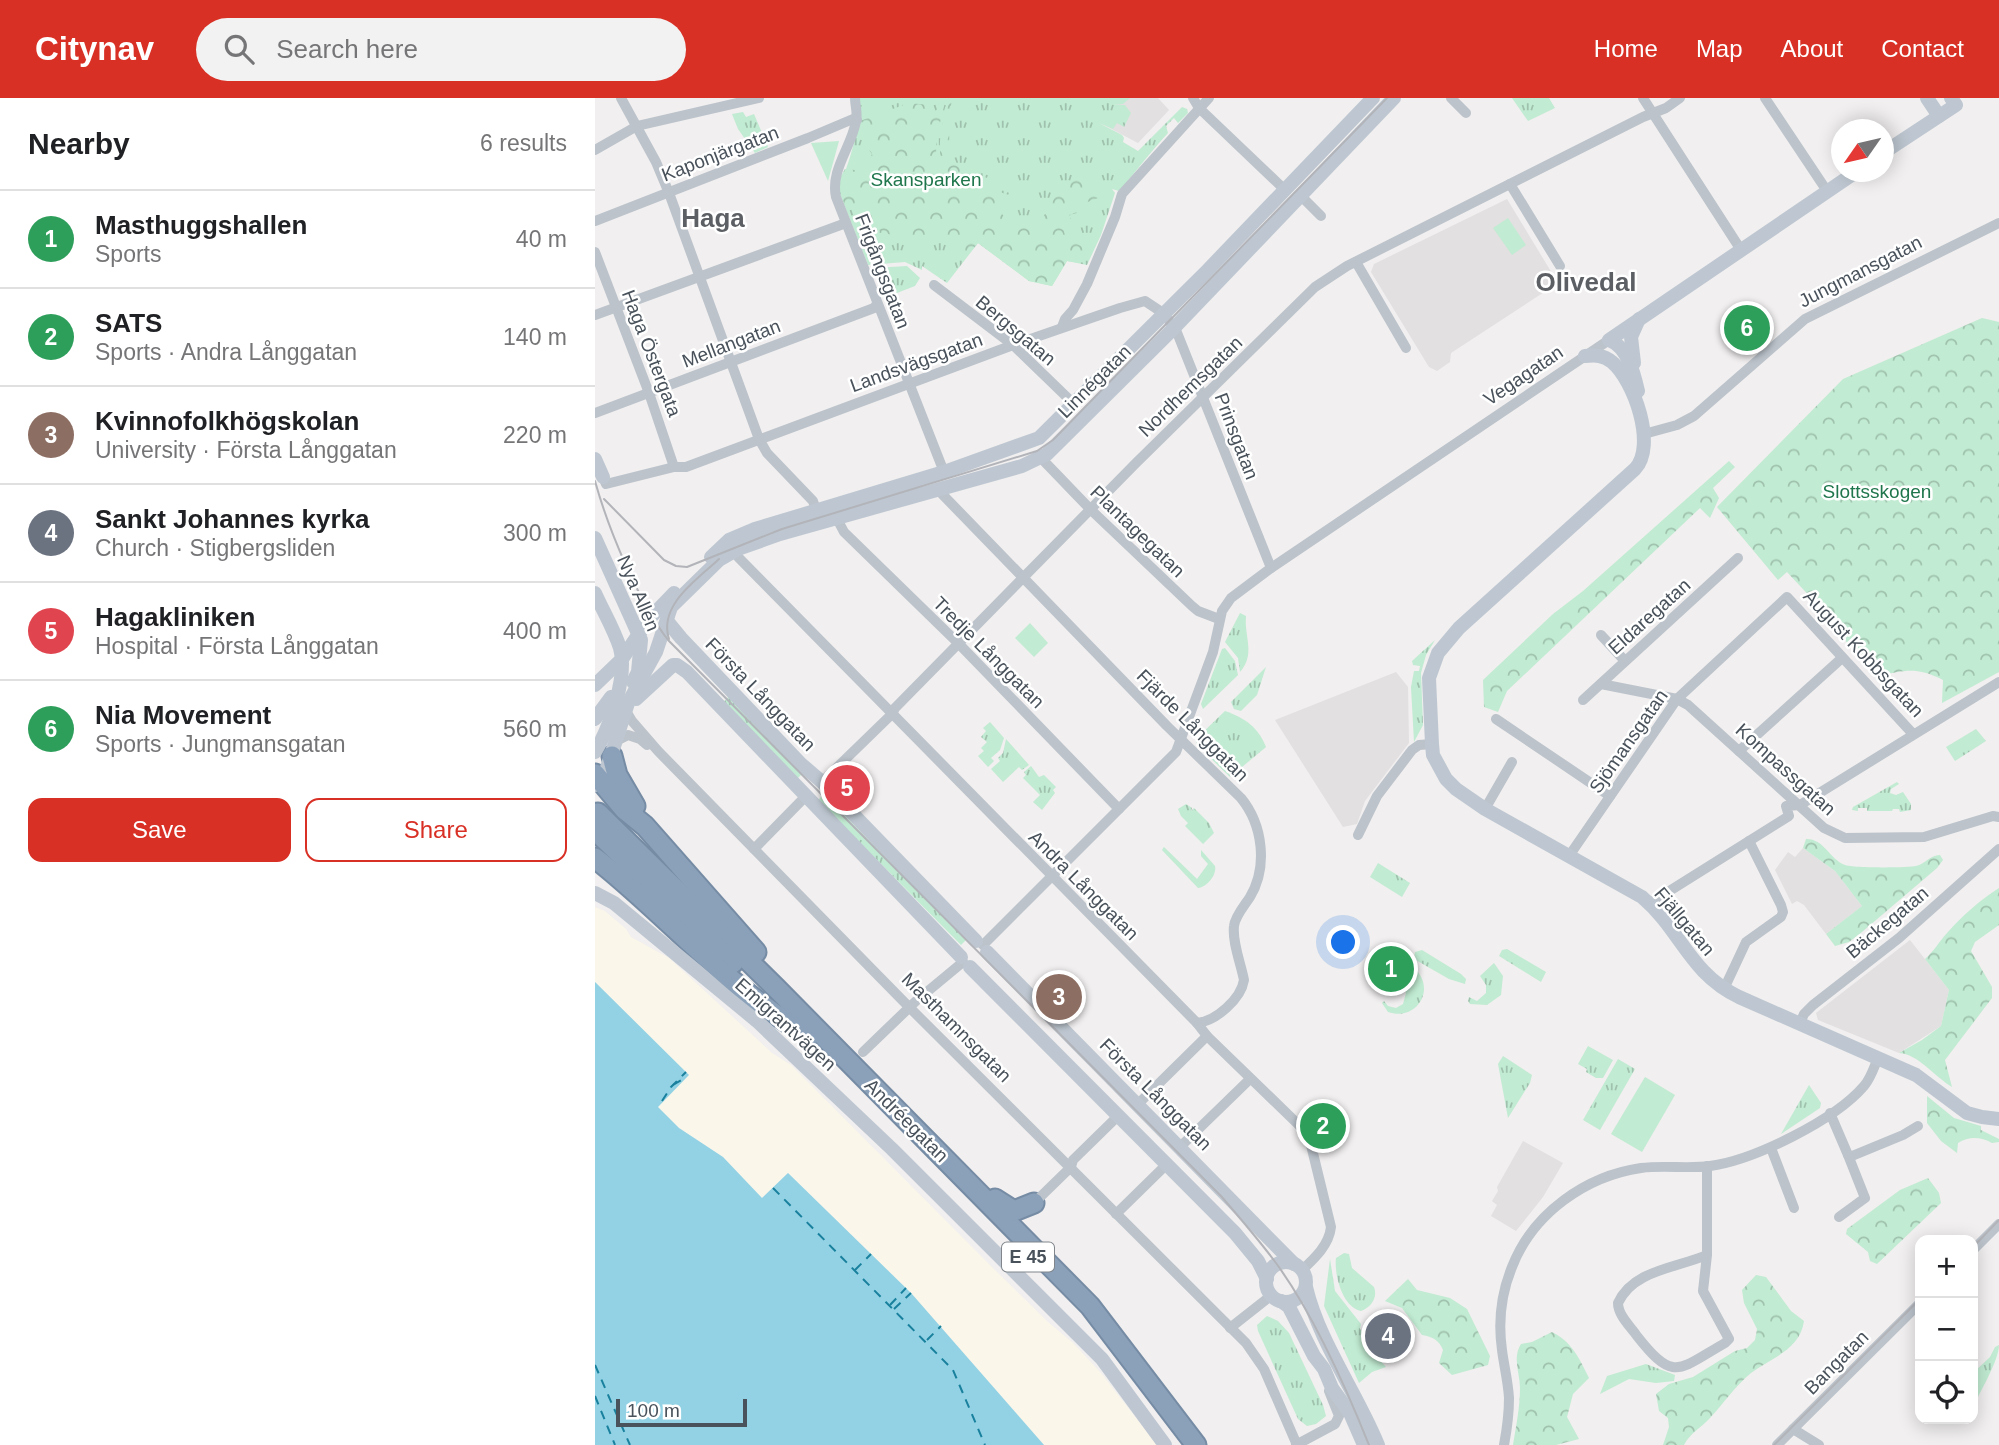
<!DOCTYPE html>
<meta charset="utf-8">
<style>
:root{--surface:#fff;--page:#f2f2f2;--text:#202124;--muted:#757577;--line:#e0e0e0;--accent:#d93025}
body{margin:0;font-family:Arial,sans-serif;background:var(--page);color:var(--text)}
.controls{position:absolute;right:21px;bottom:21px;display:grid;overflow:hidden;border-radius:14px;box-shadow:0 4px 18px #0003}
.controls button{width:63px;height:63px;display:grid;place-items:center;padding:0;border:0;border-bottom:2px solid var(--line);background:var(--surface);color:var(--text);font:35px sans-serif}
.compass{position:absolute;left:1236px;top:21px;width:63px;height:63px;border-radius:50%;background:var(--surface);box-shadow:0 4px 18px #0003;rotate:236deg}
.scale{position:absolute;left:21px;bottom:18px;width:131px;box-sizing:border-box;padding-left:7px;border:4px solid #49525b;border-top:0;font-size:19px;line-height:24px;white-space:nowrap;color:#49525b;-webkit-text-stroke:5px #fff;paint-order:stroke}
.you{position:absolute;left:749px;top:845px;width:24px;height:24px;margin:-18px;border:5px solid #fff;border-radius:50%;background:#1a73e8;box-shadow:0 0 0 10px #1a73e833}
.badge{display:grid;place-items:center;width:46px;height:46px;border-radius:50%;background:var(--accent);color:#fff;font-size:23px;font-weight:700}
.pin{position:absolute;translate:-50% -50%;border:4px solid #fff;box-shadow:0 2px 7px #0006}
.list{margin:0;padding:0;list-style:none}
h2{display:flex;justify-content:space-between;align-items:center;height:91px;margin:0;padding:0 28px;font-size:30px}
h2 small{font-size:23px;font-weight:400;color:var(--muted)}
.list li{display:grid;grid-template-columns:46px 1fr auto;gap:21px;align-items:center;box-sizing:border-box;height:98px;padding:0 28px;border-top:2px solid var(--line)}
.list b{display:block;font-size:26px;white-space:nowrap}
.list p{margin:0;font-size:23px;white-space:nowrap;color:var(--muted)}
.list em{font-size:23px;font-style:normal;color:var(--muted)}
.actions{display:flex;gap:14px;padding:21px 28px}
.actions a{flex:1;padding:16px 0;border:2px solid var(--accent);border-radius:14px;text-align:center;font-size:24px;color:var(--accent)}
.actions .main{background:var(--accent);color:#fff}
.icon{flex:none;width:38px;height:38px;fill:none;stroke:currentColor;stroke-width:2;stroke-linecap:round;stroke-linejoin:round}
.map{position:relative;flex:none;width:1404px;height:1347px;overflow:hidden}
header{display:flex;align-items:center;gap:42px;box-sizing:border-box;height:98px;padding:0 35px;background:var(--accent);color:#fff}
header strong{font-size:33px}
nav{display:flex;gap:38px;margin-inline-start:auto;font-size:24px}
.search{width:490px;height:63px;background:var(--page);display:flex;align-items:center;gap:18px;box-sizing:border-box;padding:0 24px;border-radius:38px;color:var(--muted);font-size:26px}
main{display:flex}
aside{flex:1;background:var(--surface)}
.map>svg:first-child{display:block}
.commercial{fill:#faf6ea}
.education{fill:#e2e0e0}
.grass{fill:url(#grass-tufts)}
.forest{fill:url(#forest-crowns)}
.garden{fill:#c1ebd2}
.water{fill:#92d2e4}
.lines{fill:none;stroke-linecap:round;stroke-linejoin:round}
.ferry{stroke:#19809d;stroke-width:2;stroke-dasharray:9 7;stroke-linecap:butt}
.highway-casing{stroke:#768ca5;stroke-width:23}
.street{stroke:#bcc3cb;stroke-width:10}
.secondary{stroke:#bec7d1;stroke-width:14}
.highway{stroke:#8ba1b9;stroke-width:19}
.tram{stroke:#b2b4b9;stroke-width:2}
.labels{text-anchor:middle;stroke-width:5;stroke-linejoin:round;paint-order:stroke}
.shield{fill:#fff;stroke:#80868c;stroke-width:2}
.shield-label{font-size:18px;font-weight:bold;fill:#49525b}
.street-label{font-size:19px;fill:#49525b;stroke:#fff}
.park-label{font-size:19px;fill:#1f764c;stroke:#fff}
.district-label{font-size:26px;font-weight:bold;fill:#5c5f63;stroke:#fff}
</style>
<header>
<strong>Citynav</strong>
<div class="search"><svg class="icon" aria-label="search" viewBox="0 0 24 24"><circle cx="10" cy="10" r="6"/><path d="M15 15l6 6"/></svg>Search here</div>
<nav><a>Home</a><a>Map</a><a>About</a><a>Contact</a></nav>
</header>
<main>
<aside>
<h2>Nearby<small>6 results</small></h2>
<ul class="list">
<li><span class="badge" style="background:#2e9e5b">1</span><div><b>Masthuggshallen</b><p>Sports</p></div><em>40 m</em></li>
<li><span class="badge" style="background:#2e9e5b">2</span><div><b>SATS</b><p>Sports · Andra Långgatan</p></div><em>140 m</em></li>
<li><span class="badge" style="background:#8d6e63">3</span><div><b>Kvinnofolkhögskolan</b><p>University · Första Långgatan</p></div><em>220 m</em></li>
<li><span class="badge" style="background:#6b7280">4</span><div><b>Sankt Johannes kyrka</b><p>Church · Stigbergsliden</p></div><em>300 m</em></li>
<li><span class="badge" style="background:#e0444e">5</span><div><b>Hagakliniken</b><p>Hospital · Första Långgatan</p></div><em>400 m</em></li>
<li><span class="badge" style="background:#2e9e5b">6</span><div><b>Nia Movement</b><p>Sports · Jungmansgatan</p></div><em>560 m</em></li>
</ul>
<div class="actions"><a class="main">Save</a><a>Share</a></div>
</aside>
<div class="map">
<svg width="1404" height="1347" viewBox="0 0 1404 1347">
<defs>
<pattern id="grass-tufts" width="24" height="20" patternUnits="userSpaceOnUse" patternTransform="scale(1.75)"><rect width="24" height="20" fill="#c1ebd2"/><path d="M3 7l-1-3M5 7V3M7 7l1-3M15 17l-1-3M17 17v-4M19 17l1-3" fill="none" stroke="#9fc1ad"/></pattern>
<pattern id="forest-crowns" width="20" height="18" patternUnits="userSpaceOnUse" patternTransform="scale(1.75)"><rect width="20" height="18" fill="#c1ebd2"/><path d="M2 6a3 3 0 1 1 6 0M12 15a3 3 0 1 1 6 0" fill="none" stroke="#9fc1ad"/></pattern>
</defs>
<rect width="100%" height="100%" fill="#f1efef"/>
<path class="commercial" d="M0,809L10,813L31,831L36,839L74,860L177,955L196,967L399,1171L453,1224L478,1245L506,1275L562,1347H449L316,1195L193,1075L167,1100L128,1059L84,1030L62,1009L93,977L0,884Z"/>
<g class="education">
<path d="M528,0H563L574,12L543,45L503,24Z"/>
<path d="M912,101L963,185L856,255L855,264L842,273L834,269L776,174L779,166Z"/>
<path d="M801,574L813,589L814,645L770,703L762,726L748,729L680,622Z"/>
<path d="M1208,750L1240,773L1267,808L1231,836L1209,807L1202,803L1197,806L1180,772L1193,754L1200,759Z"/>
<path d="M1315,842L1354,892L1346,928L1304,955L1223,922L1221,915Z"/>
<path d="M928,1043L968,1065L948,1099L921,1133L896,1118L902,1107L897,1103L903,1093L902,1089Z"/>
</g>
<g class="grass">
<path d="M263,0H535L528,6L519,7H530L536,15L529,29L522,25L518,31L504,25L527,37L529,40L528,44L543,53L587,9L592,11L593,15L583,25L579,20L571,28L573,35C555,54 541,74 524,93L517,91L520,95L506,137L492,167L472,163L457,188L434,183L383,145L352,185L327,168V172L310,164L273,167L243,91C243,82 247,78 251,71C259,49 265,23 263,0Z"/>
<path d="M917,0H954L960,10L933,23Z"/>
<path d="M148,14L151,19L159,16L173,49L160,55L143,31L137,16Z"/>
<path d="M312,168L325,180L320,188L289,200L278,170Z"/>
<path d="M645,515L651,518C649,539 661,556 645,574L643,560L630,544Z"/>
<path d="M840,542L831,557L826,575L828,627L819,644L816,589L819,573H824L825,568L818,567L817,563Z"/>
<path d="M630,550L640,563L643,577L608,611L606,606L627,551Z"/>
<path d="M671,569L662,597L646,613L639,611L636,604Z"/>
<path d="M134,598L209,674L199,684L126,607Z"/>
<path d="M630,613C650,620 663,629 671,649L635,679L602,647L601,641Z"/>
<path d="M395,624L409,640L405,652L396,660L399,663L393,669L383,658L389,653L386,650L392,644L386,639L391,633L388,630Z"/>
<path d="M1381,631L1391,643L1360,663L1351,649Z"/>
<path d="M411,641L434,667L427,672L424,669L408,684L396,671L405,663L403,660L408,655Z"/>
<path d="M436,668L444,679L449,677L461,689L458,692L460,695L447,712L438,704L445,697L428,680L431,677L429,674Z"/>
<path d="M1302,684L1304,686L1296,691L1295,695L1301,697L1308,694L1316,706V712L1305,714L1304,711H1298L1297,713H1272V710H1263V713L1257,712L1258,709Z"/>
<path d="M229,696L371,842L366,847L223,702Z"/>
<path d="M591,706L597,710L596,713L599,710L614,725L619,735L608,746L590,728L593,725L586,718L583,711Z"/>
<path d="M783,765L815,785L807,799L775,779Z"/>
<path d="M912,851L951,874L946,884L904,858L907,852Z"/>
<path d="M827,852L866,876L871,881L870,886L854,881L819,861L820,854Z"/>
<path d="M899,865L908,878L906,897L892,907L875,906L873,903L874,899L882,903L891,895V887L885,878Z"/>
<path d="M819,870C842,890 822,924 793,914L787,905L789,903L793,908L801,910L808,906L811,895L805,885Z"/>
<path d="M993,948L1018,962L1008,980H1001L991,974L992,971L983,966Z"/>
<path d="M908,958L937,977L935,985L913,1020L903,966Z"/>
<path d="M1023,961L1040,971L1005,1032L988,1022Z"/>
<path d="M1214,987L1226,1005L1225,1010L1186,1036Z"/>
<path d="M749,1155L754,1156L757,1170L779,1189C783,1200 776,1209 766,1213C747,1209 739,1176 741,1160Z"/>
<path d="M735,1161L740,1193L766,1226L765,1231L770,1235L775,1251L791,1269L777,1274L764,1285L729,1208Z"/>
<path d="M672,1218L683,1223L694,1235L728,1307L731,1318L721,1326L712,1328L703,1321L663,1233L662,1227Z"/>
<path d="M1404,1247C1404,1262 1385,1294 1378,1309V1275L1395,1259L1400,1249Z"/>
<path d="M1051,1266L1080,1277L1079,1283L1061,1285L1034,1281L1005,1296L1012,1278Z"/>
</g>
<g class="forest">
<path d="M345,0H351C344,32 325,78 371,91C380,93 391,89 399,92C406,94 412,97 420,98L419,110L411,111L407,116L418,129C423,129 430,129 435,128C453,125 457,92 476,83C483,79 496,81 504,81L503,100L480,109L482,115L474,117L477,124L469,133L471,140L490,150L485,165L472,163L457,188L434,183L383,145L374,156L342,140L318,144L290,135L264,123L255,109H250L243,83L250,71L260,72L266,68L271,70L277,56L269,45L276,30L265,23L314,5L334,7L335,10L341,14Z"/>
<path d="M353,0H357C354,22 348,63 372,73C380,77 391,77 398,84L394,89C331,89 343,44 353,0Z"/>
<path d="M1387,220L1404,224V574L1347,605L1348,582C1322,569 1311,572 1284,578L1218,509L1220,504L1192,474L1183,482L1122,409L1248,281Z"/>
<path d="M1134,363L1140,369L1118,390L1124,400L1115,420L1105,410L912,593L903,614L889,609L888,582L958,516L988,493Z"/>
<path d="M1211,741C1230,741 1234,761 1250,767C1256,770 1313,770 1321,768C1330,766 1335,757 1345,757L1348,762L1342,770L1267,834L1254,844L1240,848L1231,836L1267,808L1240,773L1208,750Z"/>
<path d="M1404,790V827L1380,844L1376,853L1397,889V900L1350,962L1357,989C1339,978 1323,956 1304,955L1327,942L1346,928L1354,892L1330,861C1339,853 1344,844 1352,835C1367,818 1385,802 1404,790Z"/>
<path d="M1332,998L1359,1020L1386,1028V1032L1404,1041V1044L1397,1045C1386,1039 1374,1038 1363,1045L1362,1055L1346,1043L1332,1025Z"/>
<path d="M1333,1080L1344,1095L1346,1105L1282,1166L1275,1163L1273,1154L1251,1136L1252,1131L1305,1092Z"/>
<path d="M1161,1177L1171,1179L1196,1213L1209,1223C1205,1252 1176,1260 1156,1275C1140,1288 1129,1305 1115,1320C1106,1330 1095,1335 1089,1347H1068L1074,1329L1073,1320L1064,1313L1061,1296L1074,1286L1098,1279L1140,1253L1152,1250L1160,1242L1162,1231L1149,1205L1147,1192Z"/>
<path d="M813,1181L822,1192L855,1200L872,1211L895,1258L893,1267L857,1277L844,1265L848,1252C844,1242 838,1239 827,1237L807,1210L790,1203Z"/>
<path d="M957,1234C977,1244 984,1260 994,1280L978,1296L972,1319L984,1341L961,1347H918C921,1328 925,1310 925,1290C925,1275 917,1260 926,1246L937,1244Z"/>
</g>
<g class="garden">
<path d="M244,43L233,83L216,45Z"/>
<path d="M913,120L931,147L917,157L898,130Z"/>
<path d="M435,525L453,545L439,559L420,540Z"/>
<path d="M569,749L602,781L613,766L606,758V752L620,768C622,777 612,789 603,790L567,752Z"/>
<path d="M1050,979L1080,997L1047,1054L1016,1036Z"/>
</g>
<path class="water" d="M0,884L94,977L63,1009L84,1030L128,1059L167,1100L193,1075L316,1195L449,1347H0Z"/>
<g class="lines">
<g class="ferry">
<path d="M78,987L90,980"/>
<path d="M67,1003L76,989L91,974"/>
<path d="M178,1090L358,1272L390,1347"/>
<path d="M260,1172L276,1156"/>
<path d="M295,1207L311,1190"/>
<path d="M299,1211L316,1195"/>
<path d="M332,1242L346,1228"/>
<path d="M0,1267L35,1347"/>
<path d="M0,1298L20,1347"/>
</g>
<defs>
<g id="highway">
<path d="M17,658L22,677L40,708"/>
<path d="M0,676L29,711L50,728L161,854"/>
<path d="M3,715L181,890L495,1208L601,1347"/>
<path d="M0,732L138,865"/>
<path d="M0,760C73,817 133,891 214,938"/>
<path d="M400,1101L419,1113L439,1105"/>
</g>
</defs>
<use href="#highway" class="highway-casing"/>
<g class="street">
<path d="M26,0L61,64L74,95L164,341L172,355L218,403L221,412"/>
<path d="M260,0C260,7 263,16 261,23C257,48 235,72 241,99L349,374"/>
<path d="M598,0L604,10L689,91"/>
<path d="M856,0L871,15"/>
<path d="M1048,0L1146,152"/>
<path d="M1170,0L1232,93"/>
<path d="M0,52L42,28L164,0"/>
<path d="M915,86L965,168"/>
<path d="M706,98L726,118"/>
<path d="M0,123L213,40L258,21L262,22"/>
<path d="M0,154L54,295L79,369"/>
<path d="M761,164L811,250"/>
<path d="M339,187L418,247L479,306"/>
<path d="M0,217L251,125"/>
<path d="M467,229L470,221L478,212L492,186L520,119L527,96L614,0"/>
<path d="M0,315L279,210L282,206"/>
<path d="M1049,336L1082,327L1099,318L1210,221L1404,125"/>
<path d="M446,360L496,412L597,508L603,513L624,521"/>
<path d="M8,379L11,386L79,369H91L418,247L525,210L550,203L568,215L581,232L676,470"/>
<path d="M345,391L347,396L572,628L646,700C668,727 673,769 655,799C650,807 640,818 639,828C637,844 646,866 649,882C646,901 621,923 602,925"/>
<path d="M241,419L249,434L364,546L524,711"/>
<path d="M140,452L143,459L602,925L612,938L709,1032L715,1043L736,1129C734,1147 720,1160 707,1172"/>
<path d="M1006,537L1030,563"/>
<path d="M1006,586L1082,601L1093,607L1229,730L1250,740L1329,739L1398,718L1404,719"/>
<path d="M988,602L1143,460"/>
<path d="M31,613L37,623L63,653L315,910L651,1245L669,1271L702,1347"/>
<path d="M901,621L1015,698"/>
<path d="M21,643L33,637L45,641L52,647"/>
<path d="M1144,653L1247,560"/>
<path d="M227,684L297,616L300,610L541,365L720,189L752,168L1048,19L1071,10L1085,0"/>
<path d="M890,711L917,664"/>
<path d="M763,737L782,698L817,652L824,647L837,646"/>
<path d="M159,751L210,699"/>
<path d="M974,758L1082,601L1192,499L1318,636"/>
<path d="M1060,802L1194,718L1191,708L1205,707L1404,584"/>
<path d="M388,847L581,654L618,554L627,513L636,500L676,470L1014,242"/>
<path d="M1129,891L1151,844L1186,819L1188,814L1186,807L1154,743"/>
<path d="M1205,925L1209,916L1218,907L1304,840L1404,751"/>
<path d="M268,954L321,903L368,864"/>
<path d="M543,1006L612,938"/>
<path d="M1235,1015L1253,1057L1257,1058L1308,1037L1323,1028"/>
<path d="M586,1048L655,981"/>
<path d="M1176,1050L1199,1110"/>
<path d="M439,1105L476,1069L478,1062L523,1018"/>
<path d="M521,1116L572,1066"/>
<path d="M1244,1119L1270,1100L1253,1057"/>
<path d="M1378,1152L1404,1126"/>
<path d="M1112,1157C1081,1170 1038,1172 1023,1205C1023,1217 1035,1228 1042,1238C1079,1285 1083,1272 1130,1245L1134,1241L1108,1193L1112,1157V1068"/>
<path d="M635,1230L677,1197"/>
<path d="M1198,1331L1224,1347"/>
<path d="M701,1347L740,1326L744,1318L734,1293"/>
<path d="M909,1347C912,1331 914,1316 914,1300C913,1283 909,1268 907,1252C903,1224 906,1196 917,1169C938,1115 991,1078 1046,1070C1069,1067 1093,1071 1115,1068C1159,1062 1240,1022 1269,988C1276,980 1279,969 1283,960"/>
<path d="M1182,1347L1325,1205"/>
</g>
<g class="secondary">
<path d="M1332,0L1344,18"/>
<path d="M1288,55L1361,7L1356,0"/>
<path d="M990,258C1001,257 1008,257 1017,264C1039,282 1062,348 1040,371L864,530L843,555L834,580L837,646L838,657L851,681L861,691L890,711L1047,799C1086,832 1094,875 1144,899L1321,977L1372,1015L1387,1019L1404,1021"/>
<path d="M1039,265L1036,239L1044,221"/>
<path d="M1043,293C1039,276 1033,249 1014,242L1261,74"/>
<path d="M0,361L8,379"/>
<path d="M0,440L46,542L43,574L38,584"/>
<path d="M116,459L134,442L160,431L349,374L444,340L610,175L778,0"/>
<path d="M0,495C8,513 19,531 25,550C33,578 15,629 0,654"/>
<path d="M72,523L86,540L206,666L227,684L381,843"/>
<path d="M0,587L27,561L54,521L79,495"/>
<path d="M41,601L78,567H82L92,574L366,859"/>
<path d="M0,621L16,599"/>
<path d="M0,687L11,673L33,605L61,554L76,509L124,462L143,451L185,436L427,368L452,356L579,230L799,0"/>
<path d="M0,795L19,805L162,923L297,1051L507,1261L570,1347"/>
<path d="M392,854L699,1166"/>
<path d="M375,869L640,1135L663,1163L672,1181"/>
<circle cx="691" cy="1184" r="20"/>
<path d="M711,1189C724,1244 762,1295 783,1347"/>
<path d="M686,1203L694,1209L719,1258L729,1271L737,1290L755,1315L769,1347"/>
</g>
<use href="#highway" class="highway"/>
<g class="tram">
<path d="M0,383C13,430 43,503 73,542L626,1098C645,1120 664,1142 681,1165C719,1217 750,1287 774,1347"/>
<path d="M9,401L69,462L81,468L92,469L187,431L442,353L458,342L493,306L792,0"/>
<path d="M74,541C63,507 102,482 124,461"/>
<path d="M1378,1149L1404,1122"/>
<path d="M1179,1347L1325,1201"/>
</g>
</g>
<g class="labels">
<rect class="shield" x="407" y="1144.5" width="52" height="29" rx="5"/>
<g class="shield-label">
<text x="433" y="1165">E 45</text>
</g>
<g class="street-label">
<text transform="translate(125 55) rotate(-21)" y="7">Kaponjärgatan</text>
<text transform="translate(288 173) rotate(69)" y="7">Frigångsgatan</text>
<text transform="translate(1265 173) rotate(-27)" y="7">Jungmansgatan</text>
<text transform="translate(421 232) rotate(40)" y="7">Bergsgatan</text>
<text transform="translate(136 245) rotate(-21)" y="7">Mellangatan</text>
<text transform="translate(57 255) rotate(69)" y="7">Haga Östergata</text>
<text transform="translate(321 264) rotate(-20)" y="7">Landsvägsgatan</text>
<text transform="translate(928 277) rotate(-34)" y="7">Vegagatan</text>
<text transform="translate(499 283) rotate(-45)" y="7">Linnégatan</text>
<text transform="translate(595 288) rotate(-44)" y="7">Nordhemsgatan</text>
<text transform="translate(642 338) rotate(69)" y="7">Prinsgatan</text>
<text transform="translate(543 433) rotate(44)" y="7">Plantagegatan</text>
<text transform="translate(44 495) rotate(67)" y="7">Nya Allén</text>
<text transform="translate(1054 518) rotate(-42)" y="7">Eldaregatan</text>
<text transform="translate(394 554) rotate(45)" y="7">Tredje Långgatan</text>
<text transform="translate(1269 555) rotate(47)" y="7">August Kobbsgatan</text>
<text transform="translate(166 596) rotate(46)" y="7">Första Långgatan</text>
<text transform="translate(598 627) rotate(45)" y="7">Fjärde Långgatan</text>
<text transform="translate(1033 643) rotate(-55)" y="7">Sjömansgatan</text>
<text transform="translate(1191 671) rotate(42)" y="7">Kompassgatan</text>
<text transform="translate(489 787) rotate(45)" y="7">Andra Långgatan</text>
<text transform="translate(1090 823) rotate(50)" y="7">Fjällgatan</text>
<text transform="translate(1292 824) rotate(-40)" y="7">Bäckegatan</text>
<text transform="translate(191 926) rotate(42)" y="7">Emigrantvägen</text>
<text transform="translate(362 929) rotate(45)" y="7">Masthamnsgatan</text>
<text transform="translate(561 996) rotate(45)" y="7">Första Långgatan</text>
<text transform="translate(312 1022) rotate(45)" y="7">Andréegatan</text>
<text transform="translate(1241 1264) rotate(-45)" y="7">Bangatan</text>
</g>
<g class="park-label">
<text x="331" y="88">Skansparken</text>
<text x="1282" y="400">Slottsskogen</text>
</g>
<g class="district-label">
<text x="118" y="129">Haga</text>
<text x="991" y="193">Olivedal</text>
</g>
</g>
</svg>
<div class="controls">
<button>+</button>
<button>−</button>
<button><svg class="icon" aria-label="locate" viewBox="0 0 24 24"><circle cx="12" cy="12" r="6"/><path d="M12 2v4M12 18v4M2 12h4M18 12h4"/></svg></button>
</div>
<svg class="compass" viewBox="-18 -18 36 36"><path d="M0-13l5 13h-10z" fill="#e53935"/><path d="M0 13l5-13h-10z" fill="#757577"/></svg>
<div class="scale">100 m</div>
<div class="you"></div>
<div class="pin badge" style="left:796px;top:871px;background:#2e9e5b">1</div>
<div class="pin badge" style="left:728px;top:1028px;background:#2e9e5b">2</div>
<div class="pin badge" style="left:464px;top:899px;background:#8d6e63">3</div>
<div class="pin badge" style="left:793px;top:1238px;background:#6b7280">4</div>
<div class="pin badge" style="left:252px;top:690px;background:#e0444e">5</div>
<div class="pin badge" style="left:1152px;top:230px;background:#2e9e5b">6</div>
</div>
</main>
